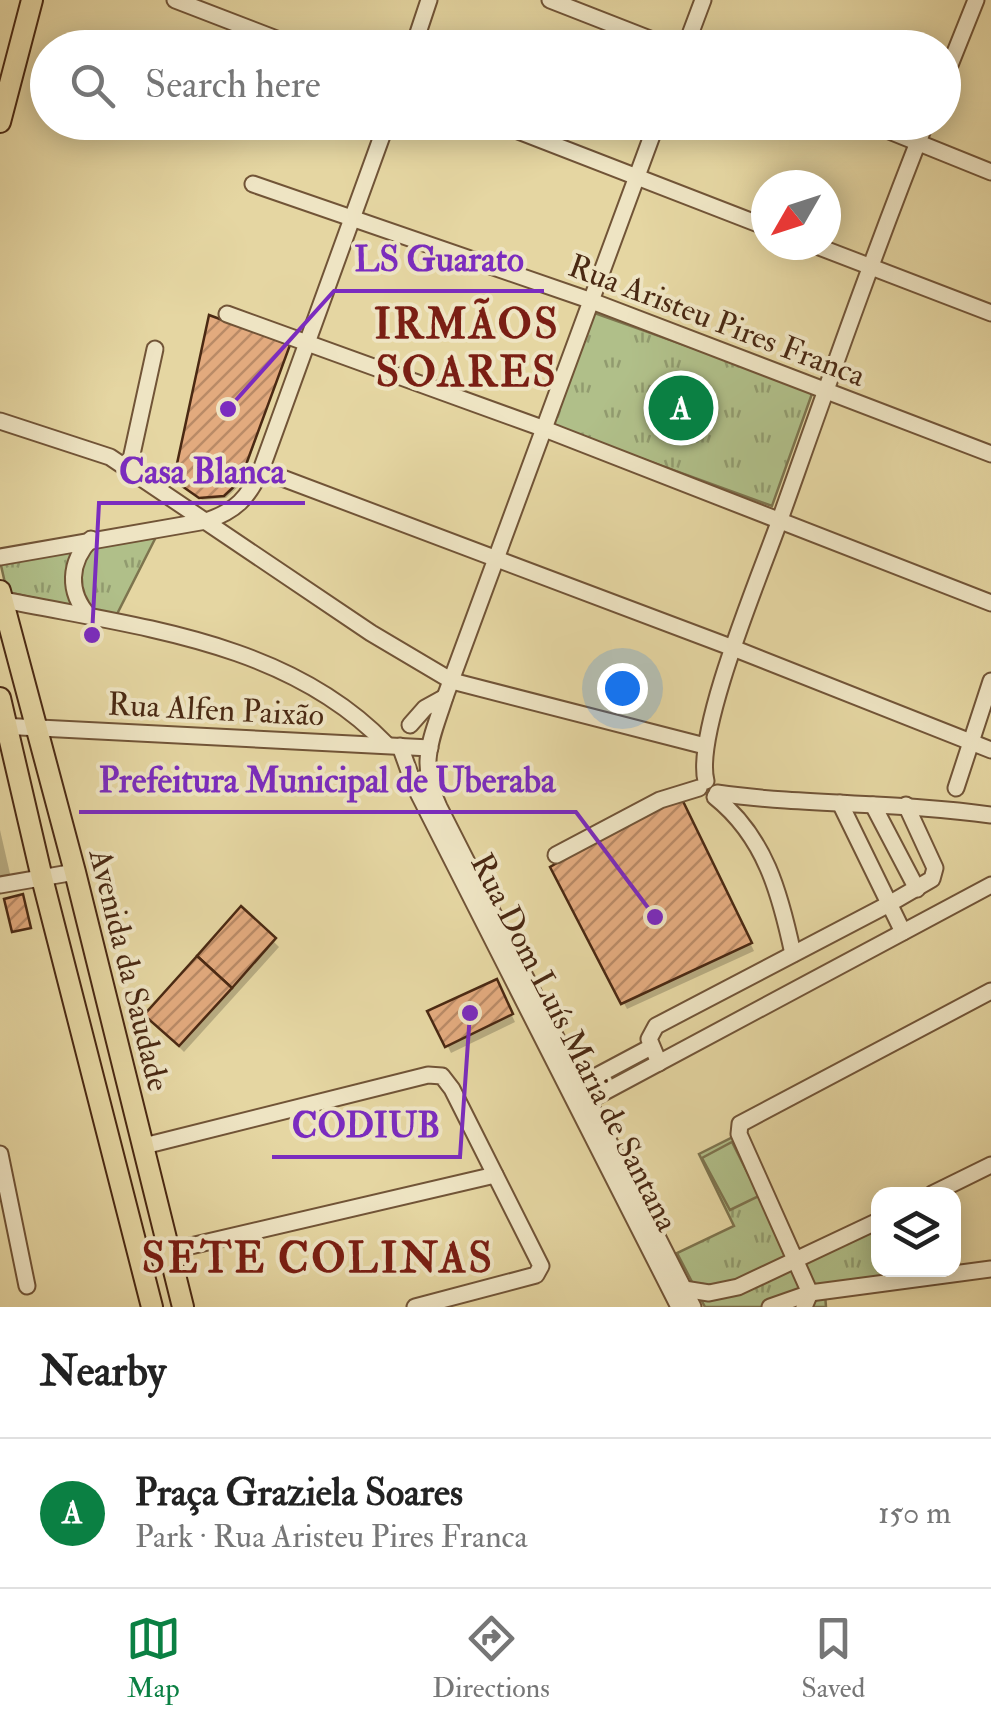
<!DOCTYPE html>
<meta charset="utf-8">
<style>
:root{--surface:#fff;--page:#f2f2f2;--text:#222;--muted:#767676;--line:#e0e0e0;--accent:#0b8043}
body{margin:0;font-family:"IM FELL Double Pica",serif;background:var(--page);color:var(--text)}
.controls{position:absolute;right:30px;bottom:30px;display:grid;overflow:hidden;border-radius:20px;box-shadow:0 5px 25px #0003}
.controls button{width:90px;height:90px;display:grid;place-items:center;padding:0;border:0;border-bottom:2px solid var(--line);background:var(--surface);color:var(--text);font:50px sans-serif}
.compass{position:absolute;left:751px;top:170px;width:90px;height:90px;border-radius:50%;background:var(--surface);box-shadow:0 5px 25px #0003;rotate:231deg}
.you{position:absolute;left:622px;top:688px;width:35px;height:35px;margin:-25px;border:8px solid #fff;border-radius:50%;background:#1a73e8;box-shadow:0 0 0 15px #1a73e833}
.badge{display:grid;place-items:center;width:65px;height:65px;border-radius:50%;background:var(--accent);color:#fff;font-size:32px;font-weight:700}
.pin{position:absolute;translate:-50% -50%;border:5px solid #fff;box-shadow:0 2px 10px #0006}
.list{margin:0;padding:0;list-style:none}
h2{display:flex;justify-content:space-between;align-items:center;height:130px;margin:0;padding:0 40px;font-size:42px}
h2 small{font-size:32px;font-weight:400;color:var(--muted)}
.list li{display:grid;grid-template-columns:65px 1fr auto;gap:30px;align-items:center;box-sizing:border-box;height:150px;padding:0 40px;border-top:2px solid var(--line)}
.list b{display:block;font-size:38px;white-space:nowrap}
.list p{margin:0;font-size:32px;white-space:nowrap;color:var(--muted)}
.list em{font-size:32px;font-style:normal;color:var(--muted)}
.icon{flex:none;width:55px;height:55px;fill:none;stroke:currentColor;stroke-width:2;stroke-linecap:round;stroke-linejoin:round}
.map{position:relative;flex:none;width:991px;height:1307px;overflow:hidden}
.search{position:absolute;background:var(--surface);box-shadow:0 5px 25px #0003;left:30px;right:30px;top:30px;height:110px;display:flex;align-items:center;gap:25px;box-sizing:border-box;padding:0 35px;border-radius:55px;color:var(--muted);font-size:38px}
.sheet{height:280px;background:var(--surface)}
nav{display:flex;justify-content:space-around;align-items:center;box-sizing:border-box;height:140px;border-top:2px solid var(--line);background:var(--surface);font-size:28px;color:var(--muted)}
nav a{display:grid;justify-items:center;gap:5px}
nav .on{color:var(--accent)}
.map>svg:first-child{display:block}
.park{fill:url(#park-tufts);stroke:#7d744e;stroke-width:2.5}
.garden{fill:#b0bf89;stroke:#7d744e;stroke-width:2.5}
.shadow{fill:#0003}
.building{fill:url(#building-hatch);stroke:#4a2913;stroke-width:2.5}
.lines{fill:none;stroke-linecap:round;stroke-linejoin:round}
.minor-casing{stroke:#715437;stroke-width:19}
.major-casing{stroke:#4a2913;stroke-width:24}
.minor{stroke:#eee4c3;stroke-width:15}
.major{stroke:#e5d6a2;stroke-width:20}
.labels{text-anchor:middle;stroke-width:8;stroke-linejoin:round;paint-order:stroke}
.street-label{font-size:32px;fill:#4a2913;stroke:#eee4c3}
.district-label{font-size:42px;font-weight:bold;letter-spacing:2.5px;fill:#7a1f14;stroke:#eee4c3}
.leader{fill:none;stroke:#7b2cbf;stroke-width:4}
.callout-dot{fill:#7b2cbf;stroke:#eee4c3;stroke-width:4}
.callout-label{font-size:35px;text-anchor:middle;font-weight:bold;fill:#7b2cbf;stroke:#eee4c3;stroke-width:8;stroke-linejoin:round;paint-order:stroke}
</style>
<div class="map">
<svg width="991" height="1307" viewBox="0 0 991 1307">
<defs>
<pattern id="park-tufts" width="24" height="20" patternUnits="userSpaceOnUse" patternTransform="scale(2.5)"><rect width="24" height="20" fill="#b0bf89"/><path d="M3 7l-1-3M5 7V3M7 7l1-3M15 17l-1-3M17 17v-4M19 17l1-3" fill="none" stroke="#919b6f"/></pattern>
<pattern id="building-hatch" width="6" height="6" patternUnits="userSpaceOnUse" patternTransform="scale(2.5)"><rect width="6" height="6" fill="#e2aa7e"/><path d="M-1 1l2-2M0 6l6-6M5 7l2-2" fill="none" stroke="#b98a66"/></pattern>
</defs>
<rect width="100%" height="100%" fill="#e5d6a2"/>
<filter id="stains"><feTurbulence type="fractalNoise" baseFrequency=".002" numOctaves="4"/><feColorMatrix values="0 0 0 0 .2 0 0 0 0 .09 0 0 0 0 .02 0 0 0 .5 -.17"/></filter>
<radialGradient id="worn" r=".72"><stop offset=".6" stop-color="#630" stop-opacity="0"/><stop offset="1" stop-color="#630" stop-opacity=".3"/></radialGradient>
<g class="park">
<path d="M589,311L813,391L772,506L549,425Z"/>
<path d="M159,531L116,616L7,592L0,561Z"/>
<path d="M733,1137L792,1254L878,1228V1270H920L825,1294L826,1307H705L677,1253L734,1226L699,1154Z"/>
</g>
<path class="garden" d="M732,1142L759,1196L730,1210L702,1158Z"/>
<g class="shadow">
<path d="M288,347L241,484L226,498L202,500L184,487Z"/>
<path d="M682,803L754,951L627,1009L553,868Z"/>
<path d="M0,830L11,878L0,880Z"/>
<path d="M242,910L279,947L184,1052L147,1015Z"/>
<path d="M500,990L515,1022L451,1053L431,1012Z"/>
</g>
<g class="building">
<path d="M209,315L290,345L240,481L224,496L199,498L179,484L175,473Z"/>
<path d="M679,793L752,943L621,1004L550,867Z"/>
<path d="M23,894L31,928L12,932L4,899Z"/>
<path d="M241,906L276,938L232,988L197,956Z"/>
<path d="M197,956L232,988L179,1046L144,1015Z"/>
<path d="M497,979L513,1014L445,1047L427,1011Z"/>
</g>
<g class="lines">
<defs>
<g id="minor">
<path d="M175,0L300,48"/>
<path d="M550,0L673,48"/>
<path d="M413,48L429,0"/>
<path d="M685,48L703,0"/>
<path d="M944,80L976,0"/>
<path d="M495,122L766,227"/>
<path d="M657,122L445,697C431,741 418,762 439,807L693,1307"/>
<path d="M867,122L991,172"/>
<path d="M253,184L589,300L991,454"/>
<path d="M814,245L991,313"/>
<path d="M227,314L542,428L991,603"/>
<path d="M0,421L110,457L371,633L452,681L705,746"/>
<path d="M129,468L155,349"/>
<path d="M261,470L733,648L991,750"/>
<path d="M0,557L206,521C236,511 248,498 261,470L387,122"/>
<path d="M0,599C134,627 286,640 386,744"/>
<path d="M89,616C67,592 69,562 91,539"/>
<path d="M410,725L425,708L445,697"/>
<path d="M0,726L430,748"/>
<path d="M400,746L414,785L679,1307"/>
<path d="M706,781C694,733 759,578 778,525C826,390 873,255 926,122"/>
<path d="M956,788L991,681"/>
<path d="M717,793C808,806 900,802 991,815"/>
<path d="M715,797C765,837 780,893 793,954"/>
<path d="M840,803L903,932"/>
<path d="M873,805L917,889"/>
<path d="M556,855L660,800L699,788"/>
<path d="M0,885L75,872"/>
<path d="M659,1063L649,1039L656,1026L889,904L932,879L935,868L906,805"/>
<path d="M574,1088L651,1047"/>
<path d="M582,1104L991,885"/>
<path d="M144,1146L428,1075L442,1076L452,1089L541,1266L536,1275L415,1307"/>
<path d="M0,1154L27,1286"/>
<path d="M932,1194L991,1165"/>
<path d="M169,1251L495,1175"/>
<path d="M684,1289L709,1293L738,1287L878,1221"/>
<path d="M770,1307L810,1293L991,1269"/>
<path d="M804,1307L810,1293L739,1134L740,1124L991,991"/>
</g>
<g id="major">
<path d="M0,122L32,0"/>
<path d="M0,591L75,872L183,1307"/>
<path d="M0,698L42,878L152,1307"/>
</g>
</defs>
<use href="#minor" class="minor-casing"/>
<use href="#major" class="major-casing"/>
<use href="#minor" class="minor"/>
<use href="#major" class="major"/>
</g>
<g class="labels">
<g class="street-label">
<text transform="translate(717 320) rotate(21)" y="11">Rua Aristeu Pires Franca</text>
<text transform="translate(216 709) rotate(3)" y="11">Rua Alfen Paixão</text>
<text transform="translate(130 970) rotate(76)" y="11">Avenida da Saudade</text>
<text transform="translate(575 1042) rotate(63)" y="11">Rua Dom Luís Maria de Santana</text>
</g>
<g class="district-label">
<text x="467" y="338">IRMÃOS<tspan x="467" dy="48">SOARES</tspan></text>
<text x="318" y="1272">SETE COLINAS</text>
</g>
</g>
<path class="leader" d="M228 409L334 291H544M92 635L99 503H305M655 917L576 812H79M470 1013L460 1157H272"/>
<g class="callout-dot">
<circle cx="228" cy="409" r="10"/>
<circle cx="92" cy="635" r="10"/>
<circle cx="655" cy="917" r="10"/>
<circle cx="470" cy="1013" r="10"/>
</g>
<g class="callout-label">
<text x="439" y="271">LS Guarato</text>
<text x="202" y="483">Casa Blanca</text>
<text x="327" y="792">Prefeitura Municipal de Uberaba</text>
<text x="366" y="1137">CODIUB</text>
</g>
<rect width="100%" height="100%" filter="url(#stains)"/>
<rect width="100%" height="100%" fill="url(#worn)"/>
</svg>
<div class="controls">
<button><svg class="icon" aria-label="layers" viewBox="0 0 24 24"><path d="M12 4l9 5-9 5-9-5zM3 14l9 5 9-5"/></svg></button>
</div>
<svg class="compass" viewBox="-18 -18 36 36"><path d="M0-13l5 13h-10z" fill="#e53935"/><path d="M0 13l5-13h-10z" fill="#767676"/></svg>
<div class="you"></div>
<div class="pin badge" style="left:681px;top:408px">A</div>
<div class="search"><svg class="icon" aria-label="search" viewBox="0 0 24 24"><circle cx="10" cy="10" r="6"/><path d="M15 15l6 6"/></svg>Search here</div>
</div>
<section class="sheet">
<h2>Nearby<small></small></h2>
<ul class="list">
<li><span class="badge">A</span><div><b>Praça Graziela Soares</b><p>Park · Rua Aristeu Pires Franca</p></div><em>150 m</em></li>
</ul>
</section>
<nav>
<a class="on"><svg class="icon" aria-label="map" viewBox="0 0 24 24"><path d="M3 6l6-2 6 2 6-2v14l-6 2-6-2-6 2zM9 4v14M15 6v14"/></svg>Map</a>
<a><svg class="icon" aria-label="directions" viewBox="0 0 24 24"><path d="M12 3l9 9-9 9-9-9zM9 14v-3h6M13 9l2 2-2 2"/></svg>Directions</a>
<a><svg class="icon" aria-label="saved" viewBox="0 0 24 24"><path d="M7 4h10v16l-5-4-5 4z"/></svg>Saved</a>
</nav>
